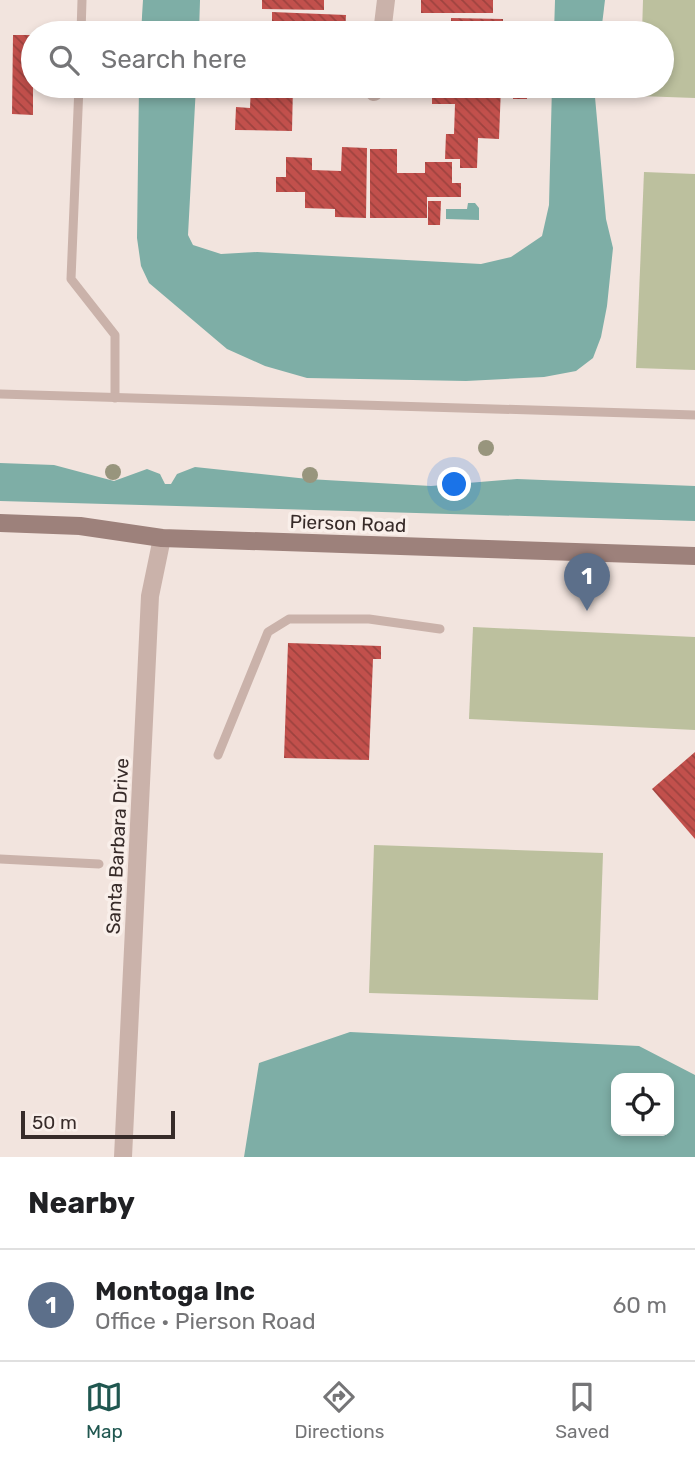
<!DOCTYPE html>
<meta charset="utf-8">
<style>
:root{--surface:#fff;--page:#f2f2f2;--text:#202124;--muted:#757577;--line:#e0e0e0;--accent:#205750}
body{margin:0;font-family:Rubik,sans-serif;background:var(--page);color:var(--text)}
.controls{position:absolute;right:21px;bottom:21px;display:grid;overflow:hidden;border-radius:14px;box-shadow:0 4px 10px #0003}
.controls button{width:63px;height:63px;display:grid;place-items:center;padding:0;border:0;border-bottom:2px solid var(--line);background:var(--surface);color:var(--text);font:35px sans-serif}
.scale{position:absolute;left:21px;bottom:18px;width:154px;box-sizing:border-box;padding-left:7px;border:4px solid #372b29;border-top:0;font-size:19px;line-height:24px;white-space:nowrap;color:#372b29;-webkit-text-stroke:5px #f9efea;paint-order:stroke}
.you{position:absolute;left:455px;top:485px;width:24px;height:24px;margin:-18px;border:5px solid #fff;border-radius:50%;background:#1a73e8;box-shadow:0 0 0 10px #1a73e833}
.badge{display:grid;place-items:center;width:46px;height:46px;border-radius:50%;background:var(--accent);color:#fff;font-size:23px;font-weight:700}
.pin{position:absolute;translate:-50% -58px;filter:drop-shadow(0 2px 4px #0008)}
.pin::after{content:'';position:absolute;top:37px;width:24px;height:21px;background:inherit;clip-path:polygon(0 0,100% 0,50% 100%)}
.list{margin:0;padding:0;list-style:none}
h2{display:flex;justify-content:space-between;align-items:center;height:91px;margin:0;padding:0 28px;font-size:30px}
h2 small{font-size:23px;font-weight:400;color:var(--muted)}
.list li{display:grid;grid-template-columns:46px 1fr auto;gap:21px;align-items:center;box-sizing:border-box;height:112px;padding:0 28px;border-top:2px solid var(--line)}
.list b{display:block;font-size:26px;white-space:nowrap}
.list p{margin:0;font-size:23px;white-space:nowrap;color:var(--muted)}
.list em{font-size:23px;font-style:normal;color:var(--muted)}
.icon{flex:none;width:38px;height:38px;fill:none;stroke:currentColor;stroke-width:2;stroke-linecap:round;stroke-linejoin:round}
.map{position:relative;flex:none;width:695px;height:1157px;overflow:hidden}
.search{position:absolute;background:var(--surface);box-shadow:0 4px 10px #0003;left:21px;right:21px;top:21px;height:77px;display:flex;align-items:center;gap:18px;box-sizing:border-box;padding:0 24px;border-radius:38px;color:var(--muted);font-size:26px}
.sheet{height:203px;background:var(--surface)}
nav{display:flex;justify-content:space-around;align-items:center;box-sizing:border-box;height:98px;border-top:2px solid var(--line);background:var(--surface);font-size:19px;color:var(--muted)}
nav a{display:grid;justify-items:center;gap:4px}
nav .on{color:var(--accent)}
.map>svg:first-child{display:block}
.grass{fill:#bcc09e}
.water{fill:#7eaea6;fill-rule:evenodd}
.building{fill:url(#building-back-hatch)}
.lines{fill:none;stroke-linecap:round;stroke-linejoin:round}
.lane{stroke:#cab2aa;stroke-width:9}
.street{stroke:#cab2aa;stroke-width:18}
.secondary{stroke:#9d817b;stroke-width:18}
.tree{fill:#98957d}
.labels{text-anchor:middle;stroke-width:7;stroke-linejoin:round;paint-order:stroke}
.street-label{font-size:19px;fill:#372b29;stroke:#f9efea}
</style>
<div class="map">
<svg width="695" height="1157" viewBox="0 0 695 1157">
<defs>
<pattern id="building-back-hatch" width="6" height="6" patternUnits="userSpaceOnUse" patternTransform="scale(1.75)"><rect width="6" height="6" fill="#c2504c"/><path d="M-1 5l2 2M0 0l6 6M5-1l2 2" fill="none" stroke="#9e433f"/></pattern>
</defs>
<rect width="100%" height="100%" fill="#f2e4de"/>
<g class="grass">
<path d="M643,0H695V98L639,96L640,86H662V33H642Z"/>
<path d="M644,172L695,174V370L636,368Z"/>
<path d="M473,627L695,637V730L469,719Z"/>
<path d="M374,845L603,853L598,1000L369,993Z"/>
</g>
<g class="water">
<path d="M143,0H200L199,33H141Z"/>
<path d="M555,0H605L601,33H554Z"/>
<path d="M139,86H196L188,235L193,245L221,254L257,252L481,264L511,257L542,236L549,205L552,86H594L606,219L613,248L607,306L601,337L593,358L576,371L544,377L466,381L307,378L265,366L227,349L149,283L141,266L137,238Z"/>
<path d="M468,203H475L479,208V220L446,219V209H467Z"/>
<path d="M0,463L54,465L114,481L147,469L160,474L165,484H171L177,474L195,467L308,479L431,486L517,479L695,486V521L0,501Z"/>
<path d="M350,1032L639,1046L695,1075V1157H244L259,1063ZM616,1078H669V1131H616Z"/>
</g>
<g class="building">
<path d="M262,0H324V10L262,9Z"/>
<rect x="421" y="0" width="72" height="13"/>
<path d="M272,12L346,15L345,33H272Z"/>
<path d="M451,18L503,19V33H451Z"/>
<path d="M13,35H33V115L12,114Z"/>
<path d="M251,86H293L292,131L235,130L236,107L250,108Z"/>
<path d="M432,86H501L499,139L478,138L477,168H460V159H445L446,134H454L455,104H432Z"/>
<rect x="513" y="86" width="14" height="13"/>
<path d="M342,147L367,148L366,218L335,217V209L305,208V192H276V177H286V157L312,158V170L341,171Z"/>
<path d="M370,149H397V173H425V162H452V183H461V197H427V218H370Z"/>
<path d="M428,201H441L440,225H428Z"/>
<path d="M288,643L381,646V659H373L369,760L284,758Z"/>
<path d="M695,752V839L652,789Z"/>
</g>
<g class="lines">
<g class="lane">
<path d="M81,33L82,0"/>
<path d="M79,86L71,279L115,335V398"/>
<path d="M0,394L695,415"/>
<path d="M218,755L268,632L289,619H369L440,629"/>
<path d="M0,859L99,864"/>
</g>
<g class="street">
<path d="M382,33L386,0"/>
<path d="M374,92L375,86"/>
<path d="M123,1157L150,596L162,538"/>
</g>
<path class="secondary" d="M0,523L80,526L162,538L695,556"/>
</g>
<g class="tree">
<circle cx="486" cy="448" r="8"/>
<circle cx="113" cy="472" r="8"/>
<circle cx="310" cy="475" r="8"/>
</g>
<g class="labels">
<g class="street-label">
<text transform="translate(348 523) rotate(2)" y="7">Pierson Road</text>
<text transform="translate(117 846) rotate(-87)" y="7">Santa Barbara Drive</text>
</g>
</g>
</svg>
<div class="controls">
<button><svg class="icon" aria-label="locate" viewBox="0 0 24 24"><circle cx="12" cy="12" r="6"/><path d="M12 2v4M12 18v4M2 12h4M18 12h4"/></svg></button>
</div>
<div class="scale">50 m</div>
<div class="you"></div>
<div class="pin badge" style="left:587px;top:611px;background:#5c6f8a">1</div>
<div class="search"><svg class="icon" aria-label="search" viewBox="0 0 24 24"><circle cx="10" cy="10" r="6"/><path d="M15 15l6 6"/></svg>Search here</div>
</div>
<section class="sheet">
<h2>Nearby<small></small></h2>
<ul class="list">
<li><span class="badge" style="background:#5c6f8a">1</span><div><b>Montoga Inc</b><p>Office · Pierson Road</p></div><em>60 m</em></li>
</ul>
</section>
<nav>
<a class="on"><svg class="icon" aria-label="map" viewBox="0 0 24 24"><path d="M3 6l6-2 6 2 6-2v14l-6 2-6-2-6 2zM9 4v14M15 6v14"/></svg>Map</a>
<a><svg class="icon" aria-label="directions" viewBox="0 0 24 24"><path d="M12 3l9 9-9 9-9-9zM9 14v-3h6M13 9l2 2-2 2"/></svg>Directions</a>
<a><svg class="icon" aria-label="saved" viewBox="0 0 24 24"><path d="M7 4h10v16l-5-4-5 4z"/></svg>Saved</a>
</nav>
